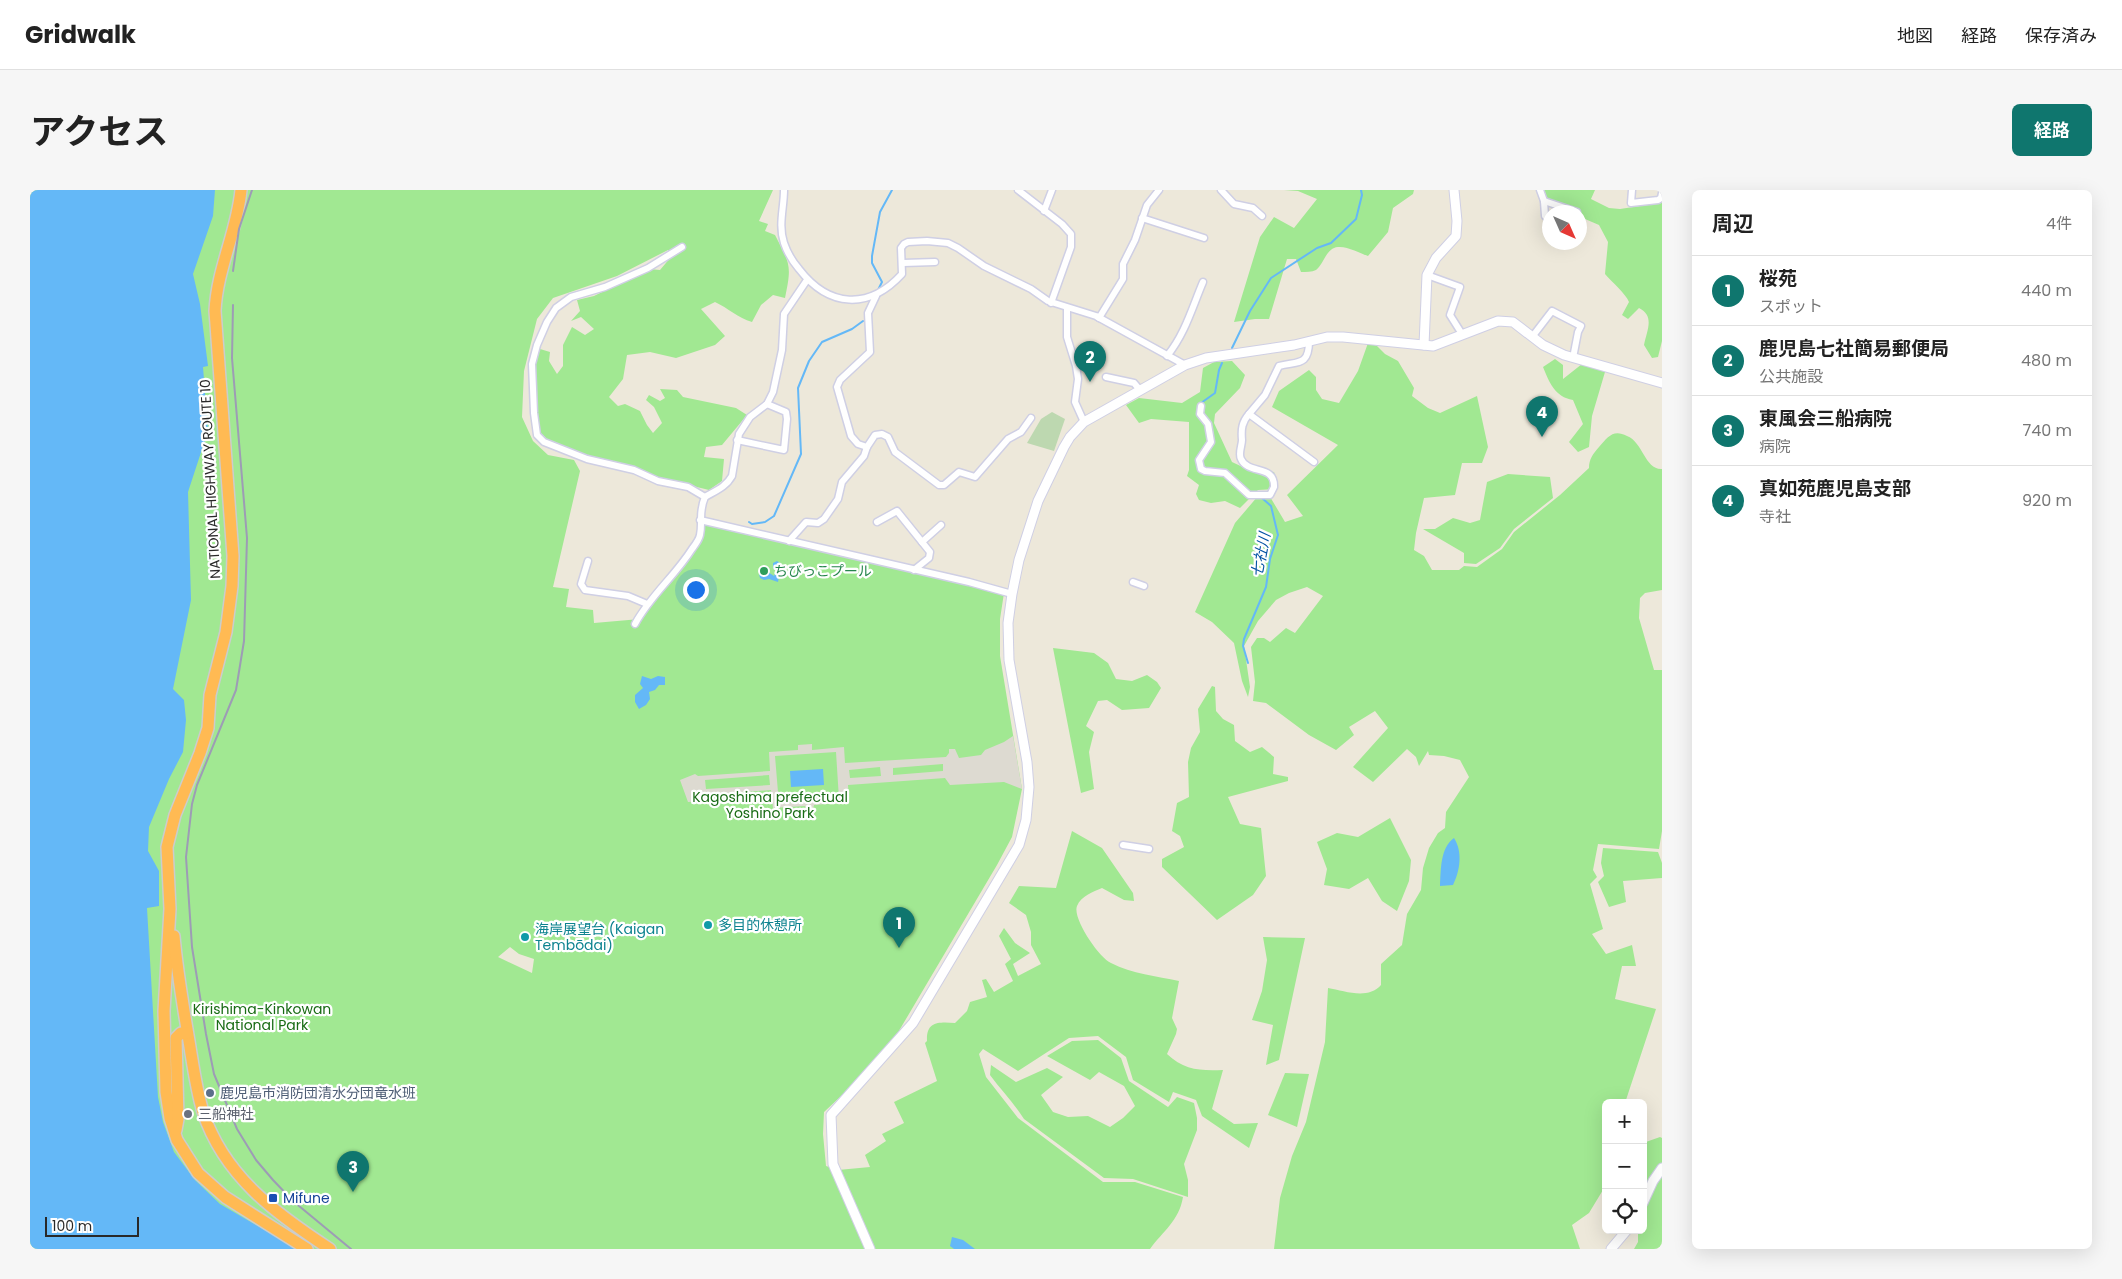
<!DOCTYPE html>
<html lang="ja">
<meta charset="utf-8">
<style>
:root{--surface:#fff;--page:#f6f6f6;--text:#222;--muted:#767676;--line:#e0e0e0;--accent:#0f766e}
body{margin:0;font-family:Poppins,"Noto Sans JP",sans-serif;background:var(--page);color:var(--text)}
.controls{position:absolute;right:15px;bottom:15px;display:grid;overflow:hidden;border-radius:8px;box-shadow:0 5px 20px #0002}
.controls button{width:45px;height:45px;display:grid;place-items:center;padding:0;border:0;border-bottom:1px solid var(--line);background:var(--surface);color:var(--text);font:25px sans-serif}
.compass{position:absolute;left:1512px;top:15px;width:45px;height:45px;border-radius:50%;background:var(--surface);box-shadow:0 5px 20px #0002;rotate:135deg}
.scale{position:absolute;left:15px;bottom:12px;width:94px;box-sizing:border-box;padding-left:5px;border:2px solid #292929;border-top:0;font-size:14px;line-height:18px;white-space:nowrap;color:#292929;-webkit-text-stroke:4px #fff;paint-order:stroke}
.you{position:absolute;left:665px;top:399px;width:18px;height:18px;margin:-12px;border:4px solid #fff;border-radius:50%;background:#1a73e8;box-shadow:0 0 0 8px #1a73e833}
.badge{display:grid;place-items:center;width:32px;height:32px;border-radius:50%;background:var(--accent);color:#fff;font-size:16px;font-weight:700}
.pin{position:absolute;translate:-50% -41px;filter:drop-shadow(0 1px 2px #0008)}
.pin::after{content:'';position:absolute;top:26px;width:18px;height:15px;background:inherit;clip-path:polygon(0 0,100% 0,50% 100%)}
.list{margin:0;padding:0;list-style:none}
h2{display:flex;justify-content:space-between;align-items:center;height:65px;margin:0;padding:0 20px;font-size:21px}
h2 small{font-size:16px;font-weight:400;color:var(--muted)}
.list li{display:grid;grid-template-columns:32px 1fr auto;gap:15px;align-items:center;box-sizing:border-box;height:70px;padding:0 20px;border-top:1px solid var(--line)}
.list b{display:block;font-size:19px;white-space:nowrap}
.list p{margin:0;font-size:16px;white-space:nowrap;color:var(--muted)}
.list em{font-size:16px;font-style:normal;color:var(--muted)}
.icon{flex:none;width:28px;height:28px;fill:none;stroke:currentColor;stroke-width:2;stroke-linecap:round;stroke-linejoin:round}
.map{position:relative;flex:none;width:1632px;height:1059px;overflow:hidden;border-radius:8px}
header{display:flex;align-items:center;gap:30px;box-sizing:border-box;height:70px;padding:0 25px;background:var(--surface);border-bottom:1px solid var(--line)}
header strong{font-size:24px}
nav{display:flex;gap:28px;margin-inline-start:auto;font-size:18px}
.intro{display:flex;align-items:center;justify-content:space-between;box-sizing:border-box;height:120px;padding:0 30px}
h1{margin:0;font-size:35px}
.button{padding:12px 22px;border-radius:8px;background:var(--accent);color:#fff;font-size:18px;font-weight:700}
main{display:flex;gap:30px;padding:0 30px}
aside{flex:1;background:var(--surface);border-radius:8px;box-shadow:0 5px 20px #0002}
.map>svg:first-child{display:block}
.green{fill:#a1e892;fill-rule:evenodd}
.cemetery{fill:#bdd8b0}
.plaza{fill:#dddad1;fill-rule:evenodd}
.water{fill:#64b8f7}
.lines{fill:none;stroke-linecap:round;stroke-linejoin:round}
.stream{stroke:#64b8f7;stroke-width:2}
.street-casing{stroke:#cfcfe4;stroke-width:9}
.secondary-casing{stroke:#cfcfe4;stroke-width:11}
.highway-casing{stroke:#ccc;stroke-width:14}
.street{stroke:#fff;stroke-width:6}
.secondary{stroke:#fff;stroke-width:9}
.highway{stroke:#ffba53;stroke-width:11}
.rail{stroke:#9d9cb5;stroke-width:2}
.leisure-dot{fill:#2e9e5b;stroke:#fff;stroke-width:2}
.culture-dot{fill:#0f9aa8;stroke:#fff;stroke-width:2}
.service-dot{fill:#5c6f8a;stroke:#fff;stroke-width:2}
.worship-dot{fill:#6b7280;stroke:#fff;stroke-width:2}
.transit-dot{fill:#1a4fb4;stroke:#fff;stroke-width:2}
.labels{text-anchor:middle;stroke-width:4.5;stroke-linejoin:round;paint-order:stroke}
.street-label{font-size:14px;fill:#292929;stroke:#fff}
.leisure-label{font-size:14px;fill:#27864d;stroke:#fff;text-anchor:start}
.park-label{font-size:14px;fill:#186b14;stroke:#fff}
.culture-label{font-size:14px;fill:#0d838f;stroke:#fff;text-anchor:start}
.service-label{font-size:14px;fill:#4e5e75;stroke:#fff;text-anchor:start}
.worship-label{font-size:14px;fill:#5b616d;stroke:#fff;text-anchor:start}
.transit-label{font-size:14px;fill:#164399;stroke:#fff;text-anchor:start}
.water-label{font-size:15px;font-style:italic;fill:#0352a3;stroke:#fff}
</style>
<header>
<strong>Gridwalk</strong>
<nav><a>地図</a><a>経路</a><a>保存済み</a></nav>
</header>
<div class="intro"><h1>アクセス</h1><a class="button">経路</a></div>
<main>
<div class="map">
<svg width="1632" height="1059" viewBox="0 0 1632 1059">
<rect width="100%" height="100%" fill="#ede8da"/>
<g class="green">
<path d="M0,0H743L729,31L738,34L735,41L745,45C760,74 762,75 755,108L743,105L731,115L722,132C708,128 698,118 685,112L671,119L695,146L685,155L646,168L620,162L597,165L593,189L579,207L588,216L595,214L610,221L617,235L623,243L632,233L624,217L616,210L619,205L630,211L635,208L630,199L647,200L653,207L706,218L717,225L692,255L676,257L674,267L694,269L692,291L679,300C639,289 595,285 556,270C540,263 524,254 508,246L503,174L510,159L520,162L519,171L527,184L533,176V155L542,137L555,145L564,139L551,127L541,131L550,121L547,110L564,106L619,79L630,80L641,67L638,60L587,86L523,108L507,129L494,181L492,227L503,251L518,265L544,270L550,281L523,397L539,399L536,417L563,420L564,433L610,429L657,370L672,334L974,403L970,429V466L992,599L982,647L967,675L860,856L839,880L794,922L793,944L796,976L808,980L840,977L835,965L856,951L852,944L874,933L864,912L907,891L895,853L897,851C896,831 909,832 925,833L937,821L940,812L957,807L952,790L956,789L964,802L983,791L975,774L981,769L969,746L974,738L985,753L1000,763L983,774L988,786L1011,774L1001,755V742L996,725L979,713L989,696L1026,698L1042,641L1072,658L1103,703L1104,711L1094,710L1072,698C1063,702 1051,706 1047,716C1042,728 1069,768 1081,773C1102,784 1127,786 1149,791L1142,828L1147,839L1146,844L1137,864C1154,880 1170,881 1193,880L1182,919L1204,934L1228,933L1219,958L1172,926L1166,910L1143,902L1139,912L1103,890L1096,867L1068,846L1039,848L988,881L953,859L949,864L956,887L988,928L1073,992H1105L1153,1007C1149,1031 1133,1041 1120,1059H0ZM480,757L489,764L504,769L502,783L468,767Z"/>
<path d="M1254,0H1384L1383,4L1363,18L1358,42L1338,66C1330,63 1317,56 1308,57C1296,58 1294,74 1286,80C1282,82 1276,82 1271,82L1266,69H1257L1239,129H1225L1204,132L1230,47L1244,27L1264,38L1287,9L1268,1Z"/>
<path d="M1512,0H1565L1561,9L1579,18L1590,19L1630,13L1632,11V151L1628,167L1622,168L1614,155C1617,140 1625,126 1609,118L1598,129L1592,125L1599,112C1596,104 1582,92 1575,84L1578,52L1569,35L1555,29L1546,19L1516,11Z"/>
<path d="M1338,153L1347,156L1355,164L1368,171L1384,198L1382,206L1398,218L1410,223L1447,206L1458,257L1452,273H1432L1425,305L1394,308L1386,343L1384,360L1394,366L1402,380H1429L1434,376L1447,377L1472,359L1484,342L1530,305L1559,278C1559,269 1563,264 1569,257C1578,247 1583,239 1597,246C1613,252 1615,280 1632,279V400L1615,403L1610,408L1609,428L1624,480H1632V641L1629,659L1568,654L1563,680L1567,687L1560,694L1573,739L1562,744L1576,764L1602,755L1606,776H1592L1585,809L1626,819L1595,913H1576V995L1559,1023L1542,1035L1550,1059H1244L1250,1008L1262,966L1276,932L1295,852L1298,798C1315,801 1338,810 1351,795V774L1372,755L1377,724L1391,700L1393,678L1399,658L1408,643L1415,638L1416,622L1439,587L1430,570L1414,566L1399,565L1398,561L1389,576L1386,567L1377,559L1343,592L1323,577L1358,538L1345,521L1319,537L1324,545L1306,560L1279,545L1236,513L1223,511L1225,492L1221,457L1227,448H1234L1240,452L1256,438L1265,443L1293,406L1277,397L1259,403L1246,410L1228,431L1214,456L1220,497L1218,507L1212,491L1204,453L1182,432L1165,422L1205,333L1228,306L1239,305L1255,332L1273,326L1257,305L1308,255L1242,217L1249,201L1279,180L1286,187V200L1292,209L1309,213L1328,181Z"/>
<path d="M1525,169L1533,175V189L1552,174L1575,182L1562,226L1559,257L1548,262L1539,252L1553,234L1543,210C1525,207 1519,192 1513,177Z"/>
<path d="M1202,171L1215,185L1210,198L1185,224L1184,233L1202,272L1219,280L1244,282L1247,291L1244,299L1228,300L1210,318L1195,311L1181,313L1169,310L1166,304L1169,295L1157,286L1159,280V232L1121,229L1109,233L1096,215L1109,208L1152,213L1170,202L1173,178L1184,172Z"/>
<path d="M1478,284L1520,287L1523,308L1484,339L1470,358L1446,374L1434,373V363L1393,339H1405L1423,328L1440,333L1450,330L1457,292Z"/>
<path d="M1023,458L1064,463L1078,473L1086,489L1102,491L1117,485L1127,492L1131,498L1119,518L1092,520L1077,510L1068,511L1056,536L1064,542L1059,562L1064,599L1051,603Z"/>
<path d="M1182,496L1185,497L1186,521L1193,529L1204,535L1205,551L1220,562L1232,557L1244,567L1243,584L1258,587V591L1198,607L1210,634L1231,638L1236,686L1223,705L1187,730L1132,677V669L1154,657L1150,646L1142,641L1147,613L1159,607L1158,572L1161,558L1170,542L1168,519Z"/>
<path d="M1360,628L1381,670L1379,691L1367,721L1352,711L1338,688L1319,699L1294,695L1297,679L1287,652L1307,643L1328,647Z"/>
<path d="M1573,658L1628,662L1632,673V688L1593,691L1596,712L1579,717L1568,692L1574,686L1571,673Z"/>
<path d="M1233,747L1275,748L1249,870L1236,875L1243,835L1222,830L1232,801L1237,770Z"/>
<path d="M1068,850L1091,868L1099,891L1138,917L1147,907L1164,913L1167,928V940L1154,974L1158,990V1007L1103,989L1074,988L994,929C984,913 971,900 960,885L961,875L986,892L1017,878L1033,887L1011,905L1023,922L1038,927L1058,926L1080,937L1093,928L1105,916L1094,896L1069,882L1060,890L1017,866L1042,851Z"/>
<path d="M1255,883L1279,884L1267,937L1238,925Z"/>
<path d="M1630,947L1632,948V1059H1604L1608,1052V1040H1613V953Z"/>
</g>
<path class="cemetery" d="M1022,222L1035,229L1024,261L997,253L1011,229Z"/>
<path class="plaza" d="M983,546L992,599L974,592L920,595L915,588L818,595L819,612L784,615L783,619H776L775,616L743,618L741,600L676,605V611L658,612L650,590L665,584L668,586L740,581L739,562L768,560V555L782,554V560L814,557L815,573L916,567L919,563V559H925L929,568L951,565L955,560L974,552ZM806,562L809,609L749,614L745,566ZM913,574V581L863,585V578ZM850,577L851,586L820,588L819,580ZM739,585L740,595L676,599L675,590Z"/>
<g class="water">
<path d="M0,0H185L183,26L163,84L170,114L178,176L173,177L178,241L158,302L161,410L143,499L154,510L156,530L153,562L139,589L119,637L118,661L129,681V716L117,718L128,907L133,932L144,962L165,990L190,1014L267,1059H0Z"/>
<path d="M747,371L754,376L750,382L748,392L739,389L734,390L730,388L729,384L731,381L735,380L744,386L746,381L743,378V373Z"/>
<path d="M612,486L621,489L628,486L635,487V495H629L625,500L619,502L620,509L616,515L609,519L605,512V505L613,498L610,494Z"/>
<path d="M793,579L794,595L761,597L760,581Z"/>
<path d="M1424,648C1433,662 1430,681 1423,695L1410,696C1411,680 1410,658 1424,648Z"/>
<path d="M922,1047L933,1050L945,1059H924L920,1056Z"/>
</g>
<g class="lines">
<g class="stream">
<path d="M848,100L852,92L842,73V66L850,22L862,0"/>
<path d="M1202,158L1220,121L1241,88L1287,58L1301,53L1326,29L1332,5L1331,0"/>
<path d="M1171,213L1185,203L1189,180L1192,173"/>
<path d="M1167,270L1168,280"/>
<path d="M1203,294L1218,307"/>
<path d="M719,332L722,334L735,332L744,326L771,264L768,198L779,171L792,152L822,139L833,131"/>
<path d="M1218,473L1213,456L1214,449L1236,397L1240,369L1248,345L1241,316L1232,308"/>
</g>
<defs>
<g id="street">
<path d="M754,0C754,18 748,35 754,53C757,62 763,72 769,79C799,118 839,120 872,84L871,58L874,54L878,52L897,51L918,53L928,58L954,76L1001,99L1018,111L1066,126L1155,175"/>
<path d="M988,0L1032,34L1041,44V57L1021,113"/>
<path d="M1191,0L1204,14L1223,18L1232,26"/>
<path d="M1510,0L1514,11L1515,26L1520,31"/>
<path d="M1602,0L1601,13L1628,10L1631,8L1632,3"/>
<path d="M1514,11L1547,22"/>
<path d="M1014,21L1022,0"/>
<path d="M1112,28L1174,48"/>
<path d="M652,57L618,78L575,97L541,107L526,118L517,132L507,155L502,174L504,223L507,245L514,252L557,269L604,280L628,291L658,297L675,307"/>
<path d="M873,73L905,72"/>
<path d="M1397,85L1430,97L1420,125L1432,144"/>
<path d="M846,106L838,123L840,162L810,190L807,197L821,246L828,254L837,257L845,245L852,244L858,247L865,262L909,295H914L929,282L945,287L978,249L991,242L1001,228"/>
<path d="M1037,119V147L1046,176L1048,189L1045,212L1054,232"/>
<path d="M1069,128L1093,89V74L1105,50L1117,15L1129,0"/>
<path d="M1502,147L1522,121L1551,136L1548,142L1543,168"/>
<path d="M1279,151C1279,177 1267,171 1249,176L1235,205L1219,224L1284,272"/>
<path d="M1137,166C1155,144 1162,118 1173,92"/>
<path d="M1076,187L1104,193L1110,200"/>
<path d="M1171,216L1170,224L1178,234L1181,252L1169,270L1171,279L1175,281L1195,283L1219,305H1240L1244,297C1245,274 1218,285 1211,269C1208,263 1212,256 1212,250C1211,239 1212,232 1219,224"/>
<path d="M707,250L754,260L757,229L756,222L737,214"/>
<path d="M670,330L939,392L982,404"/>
<path d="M847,332L867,321L900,362L899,368L884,380"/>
<path d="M759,351L776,332L788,333L794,329L808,309L812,292L834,266L837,257"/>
<path d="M892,352L911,335"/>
<path d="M558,371L551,394L555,400L598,406L617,414"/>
<path d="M1103,392L1114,396"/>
<path d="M605,434C620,406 645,386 662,359C665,355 669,350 670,345C673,331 668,323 675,307C685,301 696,297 702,286L709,244L720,227L737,214L743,202L752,160L754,124L777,90"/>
<path d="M1093,655L1119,659"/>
</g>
<g id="secondary">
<path d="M1394,155L1397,85L1406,68L1426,46L1427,31L1424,0"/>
<path d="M1613,1013L1623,991L1632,978"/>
<path d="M840,1059L803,974L801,925L883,833L989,655L996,630L999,597L997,572L979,470L978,433L982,404L989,370L1008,311L1034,257L1040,247L1054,232L1155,175L1176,168L1264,155L1297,147H1313L1403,156L1468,131L1483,132L1513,155L1534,165L1632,193"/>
<path d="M1581,1059L1597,1040"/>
</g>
<g id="highway">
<path d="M211,0C207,42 187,79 185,121L203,366L202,396L196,442L180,505L178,538L170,563L145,625L137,657L140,719L134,821L136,902L140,928L147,950L168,983L195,1007L277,1059"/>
<path d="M144,746C147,781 153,816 159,851C163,875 166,899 173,922C194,986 246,1024 300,1059"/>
<path d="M146,940L148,929L146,848L151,843H157"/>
</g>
</defs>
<use href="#street" class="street-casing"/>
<use href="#secondary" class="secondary-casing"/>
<use href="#highway" class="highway-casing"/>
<use href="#street" class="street"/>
<use href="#secondary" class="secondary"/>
<use href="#highway" class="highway"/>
<g class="rail">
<path d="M203,81L209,39L222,0"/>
<path d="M203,115L202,168L217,348L214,451L206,500L167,595L162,614L156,667L162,757L176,844L184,884L207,939L226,970L243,990L263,1011L321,1059"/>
</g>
</g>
<circle class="leisure-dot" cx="734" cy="381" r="5"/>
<g class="culture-dot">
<circle cx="678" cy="735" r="5"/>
<circle cx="495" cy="747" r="5"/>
</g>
<circle class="service-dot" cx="180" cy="903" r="5"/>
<circle class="worship-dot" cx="158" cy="924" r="5"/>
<rect class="transit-dot" x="238" y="1003" width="10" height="10" rx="2.5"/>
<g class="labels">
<g class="street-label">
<text transform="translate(180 289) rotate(-93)" y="5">NATIONAL HIGHWAY ROUTE 10</text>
</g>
<g class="leisure-label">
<text x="744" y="386">ちびっこプール</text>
</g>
<g class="park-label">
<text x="740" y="612">Kagoshima prefectual<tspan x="740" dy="16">Yoshino Park</tspan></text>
<text x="232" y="824">Kirishima-Kinkowan<tspan x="232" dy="16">National Park</tspan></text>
</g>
<g class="culture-label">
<text x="688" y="740">多目的休憩所</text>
<text x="505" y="744">海岸展望台 (Kaigan<tspan x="505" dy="16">Tembōdai)</tspan></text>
</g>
<g class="service-label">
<text x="190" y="908">鹿児島市消防団清水分団竜水班</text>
</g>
<g class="worship-label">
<text x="168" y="929">三船神社</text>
</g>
<g class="transit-label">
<text x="253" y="1013">Mifune</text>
</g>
<g class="water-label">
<text transform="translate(1231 365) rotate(-79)" y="5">七社川</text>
</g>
</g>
</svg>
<div class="controls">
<button>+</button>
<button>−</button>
<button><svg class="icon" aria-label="locate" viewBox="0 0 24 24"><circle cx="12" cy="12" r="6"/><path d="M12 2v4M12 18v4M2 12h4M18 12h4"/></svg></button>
</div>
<svg class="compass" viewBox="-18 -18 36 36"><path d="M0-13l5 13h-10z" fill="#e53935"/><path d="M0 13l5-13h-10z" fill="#767676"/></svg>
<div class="scale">100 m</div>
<div class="you"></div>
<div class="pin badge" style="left:869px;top:758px">1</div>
<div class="pin badge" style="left:1060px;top:192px">2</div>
<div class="pin badge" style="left:323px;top:1002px">3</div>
<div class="pin badge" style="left:1512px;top:247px">4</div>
</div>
<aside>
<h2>周辺<small>4件</small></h2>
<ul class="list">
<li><span class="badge">1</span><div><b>桜苑</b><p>スポット</p></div><em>440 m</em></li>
<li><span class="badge">2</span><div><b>鹿児島七社簡易郵便局</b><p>公共施設</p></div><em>480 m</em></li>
<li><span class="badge">3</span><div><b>東風会三船病院</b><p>病院</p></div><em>740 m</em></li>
<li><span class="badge">4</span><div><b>真如苑鹿児島支部</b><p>寺社</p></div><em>920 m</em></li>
</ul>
</aside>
</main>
